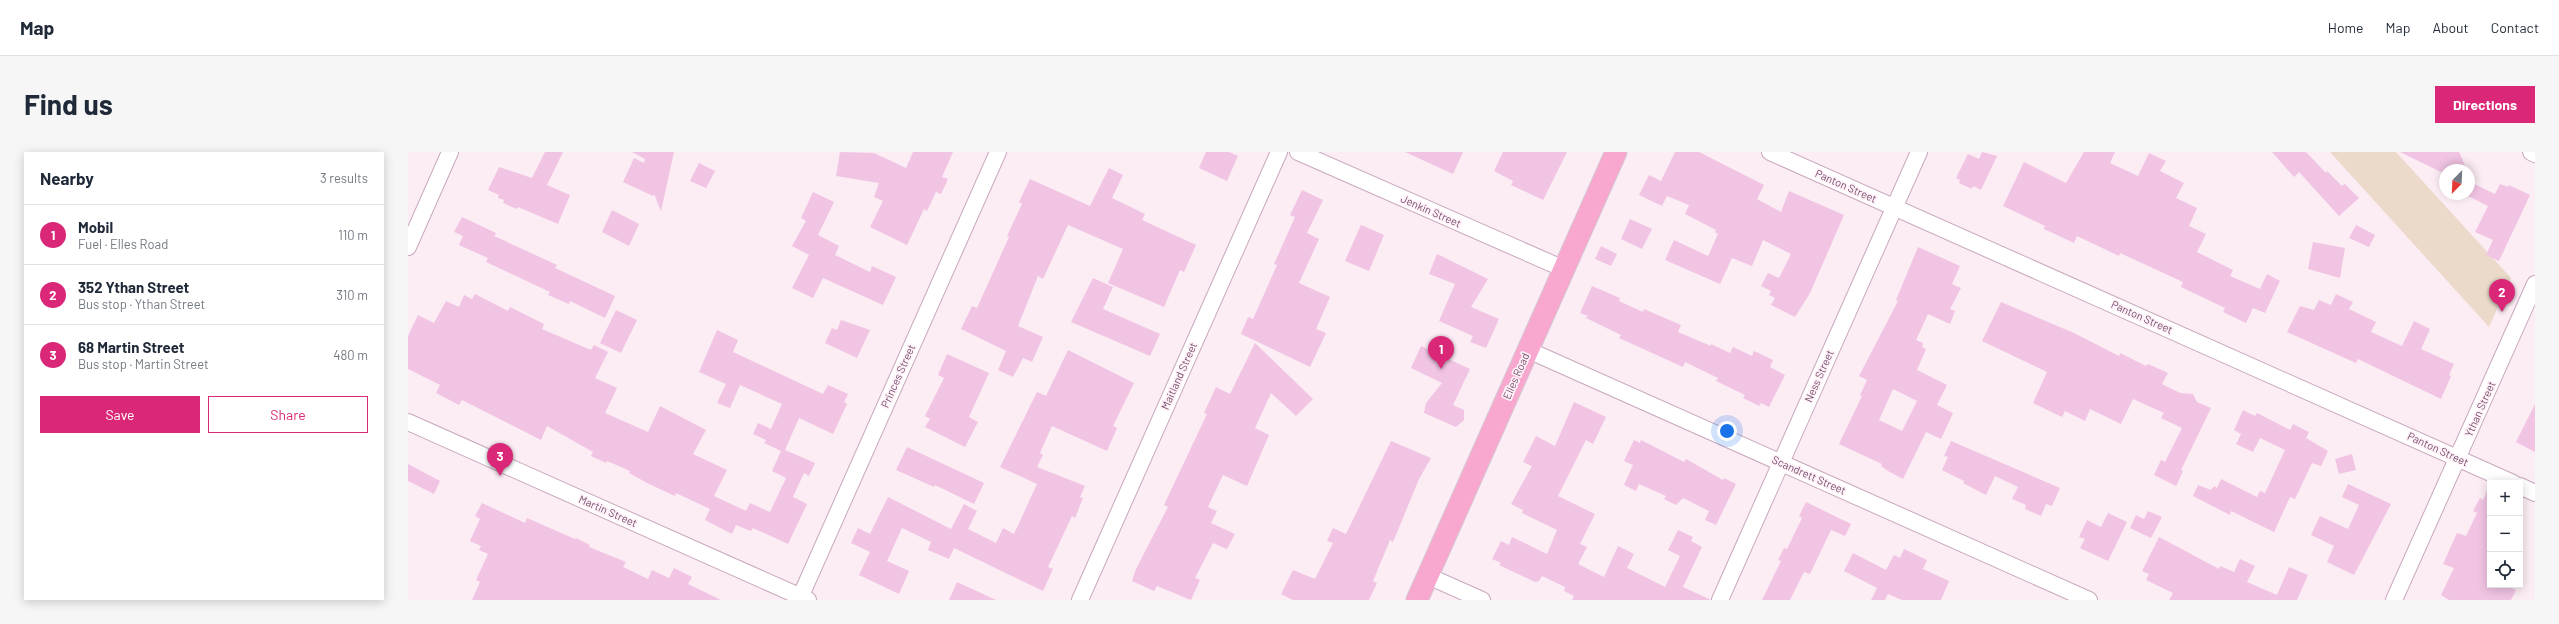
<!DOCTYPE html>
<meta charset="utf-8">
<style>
:root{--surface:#fff;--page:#f6f6f7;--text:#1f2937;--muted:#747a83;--line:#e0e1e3;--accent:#db2777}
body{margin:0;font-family:Barlow,sans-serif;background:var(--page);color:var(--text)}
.controls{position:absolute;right:12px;bottom:12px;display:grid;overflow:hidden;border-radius:0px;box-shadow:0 2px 10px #0003}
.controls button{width:36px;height:36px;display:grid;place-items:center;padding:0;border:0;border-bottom:1px solid var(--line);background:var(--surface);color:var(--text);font:20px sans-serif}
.compass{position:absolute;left:2031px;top:12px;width:36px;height:36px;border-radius:50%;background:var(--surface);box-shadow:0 2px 10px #0003;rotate:204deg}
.you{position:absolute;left:1319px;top:279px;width:14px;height:14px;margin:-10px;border:3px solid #fff;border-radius:50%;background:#1a73e8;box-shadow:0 0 0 6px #1a73e833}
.badge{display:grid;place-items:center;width:26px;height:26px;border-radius:50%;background:var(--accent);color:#fff;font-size:13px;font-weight:700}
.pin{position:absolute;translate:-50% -33px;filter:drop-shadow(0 1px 2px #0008)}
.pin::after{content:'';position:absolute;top:21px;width:14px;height:12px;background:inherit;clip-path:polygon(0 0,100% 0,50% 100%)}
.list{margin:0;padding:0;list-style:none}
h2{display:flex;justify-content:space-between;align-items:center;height:52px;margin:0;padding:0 16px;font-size:17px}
h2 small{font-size:13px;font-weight:400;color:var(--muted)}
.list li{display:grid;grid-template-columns:26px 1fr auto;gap:12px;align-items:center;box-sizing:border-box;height:60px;padding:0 16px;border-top:1px solid var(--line)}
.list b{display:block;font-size:15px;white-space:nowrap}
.list p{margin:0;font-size:13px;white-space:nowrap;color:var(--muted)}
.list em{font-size:13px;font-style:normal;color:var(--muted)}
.actions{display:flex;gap:8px;padding:12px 16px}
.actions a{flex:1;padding:9px 0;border:1px solid var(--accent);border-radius:0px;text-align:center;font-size:14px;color:var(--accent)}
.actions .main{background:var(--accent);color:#fff}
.icon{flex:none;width:22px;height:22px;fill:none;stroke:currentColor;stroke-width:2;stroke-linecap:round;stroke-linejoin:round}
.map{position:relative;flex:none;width:2127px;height:448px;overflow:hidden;border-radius:0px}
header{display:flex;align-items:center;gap:24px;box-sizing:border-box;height:56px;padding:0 20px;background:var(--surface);border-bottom:1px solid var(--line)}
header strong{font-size:19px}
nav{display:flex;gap:22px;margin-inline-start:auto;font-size:14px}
.intro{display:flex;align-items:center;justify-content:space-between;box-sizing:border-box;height:96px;padding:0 24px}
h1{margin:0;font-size:28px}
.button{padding:10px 18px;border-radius:0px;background:var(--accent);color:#fff;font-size:14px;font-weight:700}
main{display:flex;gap:24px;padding:0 24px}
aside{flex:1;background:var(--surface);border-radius:0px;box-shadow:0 2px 10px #0003}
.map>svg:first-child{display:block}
.green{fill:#ebdaca}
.building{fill:#f1c4e4;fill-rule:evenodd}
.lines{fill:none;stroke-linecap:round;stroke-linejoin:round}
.minor-casing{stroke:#c8a8be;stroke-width:18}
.major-casing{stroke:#d6cad4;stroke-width:23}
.minor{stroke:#fff;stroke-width:16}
.major{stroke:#f8a7ce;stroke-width:21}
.labels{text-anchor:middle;stroke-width:3.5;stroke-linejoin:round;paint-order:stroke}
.street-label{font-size:11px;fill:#784e6e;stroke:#fff3f9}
</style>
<header>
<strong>Map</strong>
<nav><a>Home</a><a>Map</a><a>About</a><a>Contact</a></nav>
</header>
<div class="intro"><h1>Find us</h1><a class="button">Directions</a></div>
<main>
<aside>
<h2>Nearby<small>3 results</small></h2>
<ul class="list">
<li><span class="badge">1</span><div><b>Mobil</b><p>Fuel · Elles Road</p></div><em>110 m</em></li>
<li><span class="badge">2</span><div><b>352 Ythan Street</b><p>Bus stop · Ythan Street</p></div><em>310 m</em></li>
<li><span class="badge">3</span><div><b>68 Martin Street</b><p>Bus stop · Martin Street</p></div><em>480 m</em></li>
</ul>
<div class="actions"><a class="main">Save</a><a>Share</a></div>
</aside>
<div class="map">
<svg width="2127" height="448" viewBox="0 0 2127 448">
<rect width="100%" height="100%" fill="#fcecf4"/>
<path class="green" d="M1922,0H1988L2103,126L2081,175Z"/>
<g class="building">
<path d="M137,0H155L139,33L162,43L150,72L110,55L109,57L95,51L96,48L90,46L91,43L80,38L91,15L124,26Z"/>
<path d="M224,0H266L253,59L246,42L245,44L215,30L226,6L236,11L237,7Z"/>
<path d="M432,0L466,1L498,16L505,0H545L534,25L540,27L533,42L528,40L519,59L516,57L499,93L462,75L475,49L466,45L471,31L428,24Z"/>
<path d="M798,0H821L830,4L819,29L791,16Z"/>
<path d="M997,0H1055L1045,22Z"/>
<path d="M1095,0H1159L1135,48L1103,33L1105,29L1086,19Z"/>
<path d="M1267,0H1291L1356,33L1349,47L1373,60L1381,39L1436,63L1402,141L1387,165L1363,153L1367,146L1361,143L1363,139L1353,134L1360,121L1371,126L1383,102L1355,88L1344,114L1324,106L1312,132L1257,108L1266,88L1300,104L1310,82L1307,80L1308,78L1277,62L1281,53L1259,44L1254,54L1231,43L1241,23L1253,29Z"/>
<path d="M1574,0L1589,4L1573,38L1565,34L1564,37L1551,31L1552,28L1548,26L1560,2L1571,7Z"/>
<path d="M1676,0H1707L1702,11L1730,24L1741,1L1758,9L1752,19L1776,31L1768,46L1789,56L1781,74L1798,82L1789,100L1825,118L1822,124L1852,137L1859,122L1872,129L1857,161L1845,156L1838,171L1815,160L1817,156L1773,135L1775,130L1736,112L1712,101L1711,104L1669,84L1666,91L1636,77L1637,74L1595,54L1616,10L1658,31Z"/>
<path d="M1864,0H1898L1918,21L1919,19L1934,34L1937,32L1951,46L1931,64L1891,20L1886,25Z"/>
<path d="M1992,0H2051L2059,18H2037V22Z"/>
<path d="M291,11L307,19L298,36L282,29Z"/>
<path d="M701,16L715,23L704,46L737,62L734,68L788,93L776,120L772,118L756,155L700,131L715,97L660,73L635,127L630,124L610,174L635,185L624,210L615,206L605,225L590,218L598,199L553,177L564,154L569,156L601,85L599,84L614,52L611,50L622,27L682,54Z"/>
<path d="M2061,22L2066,32L2087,42L2092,32L2100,35L2101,33L2122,43L2091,109L2078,103L2085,88L2067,80L2080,54L2056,42H2061Z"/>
<path d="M894,38L915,48L899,81L911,87L891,131L922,145L908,177L918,181L902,215L833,182L840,165L845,167L869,113L866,112L887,65L882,63Z"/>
<path d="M405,40L426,50L410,83L431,94L427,103L462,120L464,114L488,125L475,153L415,126L405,146L384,136L401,103L384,94L398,69L393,66Z"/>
<path d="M204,58L231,72L221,94L194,80Z"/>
<path d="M54,65L88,81L86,84L149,113L147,116L207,144L197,166L162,149L161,152L140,143L142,140L78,110L80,106L51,93L55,84L46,80Z"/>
<path d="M1222,67L1244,77L1234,97L1213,87Z"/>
<path d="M953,73L976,83L961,119L937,109Z"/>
<path d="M1948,73L1967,83L1961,95L1941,86Z"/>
<path d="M1905,90L1937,96L1932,126L1900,117Z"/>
<path d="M1193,94L1209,102L1203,114L1187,107Z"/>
<path d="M1510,95L1552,114L1544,132L1553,136L1542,157L1547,159L1542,172L1520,162L1508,188L1515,191L1514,195L1518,197L1509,218L1539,233L1529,253L1545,261L1533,287L1518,280L1495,327L1480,319L1473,314L1474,312L1431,292L1454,244L1452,243L1459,228L1451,224L1490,149L1488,148ZM1485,237L1509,249L1494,279L1471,268Z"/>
<path d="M1029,102L1080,127L1063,155L1091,167L1078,196L1062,190L1065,184L1031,169L1047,132L1021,122Z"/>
<path d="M685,126L705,135L695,157L752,182L742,204L663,170Z"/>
<path d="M1184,134L1212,146L1211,149L1235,160L1236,157L1273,173L1270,180L1303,194V192L1322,201L1325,195L1344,204L1346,199L1365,208L1362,215L1377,223L1361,255L1353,251L1351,254L1335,246L1337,243L1308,229L1310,226L1277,210L1275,215L1211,186L1213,183L1178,166L1180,164L1172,161Z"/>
<path d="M67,142L100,159L102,155L136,172L134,177L183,198L186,193L200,200L187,226L209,236L197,261L240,280L252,254L298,278L285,302L319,318L306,344L338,359L342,351L362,360L378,326L364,319L373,299L356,291L358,288L345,282L350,271L363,277L374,252L332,233L322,256L309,251L318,232L291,220L309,178L330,188L325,200L415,242L420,233L440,242L436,250L439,252L425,282L391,266L377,298L407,311L401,324L396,321L385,345L399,352L380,392L345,376L343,379L328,373L324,382L297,368L302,357L268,341L267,344L241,332L221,321L222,319L199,309L198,311L183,304L185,300L139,274L133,288L54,248L51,253L28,241L32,233L0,217V184L10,163L26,171L38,149L51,155L56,143L64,147Z"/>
<path d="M1928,142L1945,150L1941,157L1968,170L1963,180L1994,194L2006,169L2022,177L2013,197L2046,212L2041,223L2043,224L2033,247L1950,207L1948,211L1879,180L1892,154L1906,158L1911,148L1923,153Z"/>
<path d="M1593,150L1666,181L1711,204L1712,201L1738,214L1740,212L1760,221L1754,232L1772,241L1785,242L1789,250L1803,256L1773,318L1775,319L1768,334L1746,323L1753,308L1757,310L1774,276L1753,266L1756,261L1725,247L1713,272L1682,257L1677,269L1657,259L1654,265L1625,251L1639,220L1574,189Z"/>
<path d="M208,158L229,168L213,201L192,191Z"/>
<path d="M433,168L462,178L449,206L417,191L424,176L429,178Z"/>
<path d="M847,191L905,247L888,264L863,241L847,276L861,283L839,334L815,323L800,355L809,359L803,371L827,382L819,397L805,391L787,426L792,428L783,448L749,434L746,439L724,429L728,417L760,355L756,353L799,262L796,261L808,235L822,242Z"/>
<path d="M1013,194L1062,217L1045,253L1056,258V268L1048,275L1016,261L1018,251L1034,231L1003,216Z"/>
<path d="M660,198L726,231L705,274L709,276L699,299L644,274L632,301L635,303L629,315L677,334L672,345L675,346L667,366L664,364L640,415L645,417L635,439L546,396L541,407L520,398L523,390L494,376L479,409L501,419L491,442L451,423L462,400L443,391L450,376L462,382L480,345L543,377L556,352L569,359L560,377L588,391L595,376L606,382L629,332L592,315L629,240L638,244Z"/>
<path d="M539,202L581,221L561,265L570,270L557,295L517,275L522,267L517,264L536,226L530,223Z"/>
<path d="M1166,250L1198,265L1185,292L1178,288L1150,344L1187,362L1172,392L1179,395L1170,412L1196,425L1210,394L1226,402L1219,416L1257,435L1272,404L1260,398L1270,378L1285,385L1283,389L1294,395L1275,435L1303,448H1164L1166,444L1156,439L1157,435L1134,424L1131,429L1127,430L1091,413L1093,411L1084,407L1093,389L1101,393L1104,385L1139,402L1149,378L1114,361L1115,358L1103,352L1124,314L1115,310L1128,284L1147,294Z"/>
<path d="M2127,252V300L2108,290Z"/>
<path d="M1835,258L1847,264L1849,261L1882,278L1885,272L1901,280L1898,286L1920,299L1913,314L1904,311L1887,347L1882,345L1866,380L1823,359L1822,363L1785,344L1790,333L1803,338L1806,334L1809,336L1813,327L1849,345L1852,339L1857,341L1877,298L1852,286L1845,300L1828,292L1833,282L1826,278Z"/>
<path d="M1226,288L1232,291L1233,288L1276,310L1278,307L1315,328L1316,326L1328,332L1308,373L1297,368L1301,359L1275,346L1268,353L1256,347L1258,344L1231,332L1228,339L1216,333L1225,313L1216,309Z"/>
<path d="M983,289L1023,306L1011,327L985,390L982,388L965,429L969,431L961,448H885L873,442L885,418L907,427L925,391L919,389L925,376L938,382Z"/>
<path d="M1543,289L1652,336L1644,354L1638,352L1633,364L1617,357L1618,353L1604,347L1610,335L1587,324L1578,343L1555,331L1556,329L1534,318L1540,305L1536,304Z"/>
<path d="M499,295L576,331L566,352L527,333L526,335L488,318Z"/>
<path d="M1944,302L1948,318L1931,322L1927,307Z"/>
<path d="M0,312L32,329L26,342L0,329Z"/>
<path d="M1940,332L1983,352L1946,423L1919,410L1926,394L1903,383L1912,364L1940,377L1951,353L1934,345Z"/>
<path d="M2082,332V433H2097L2108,438L2103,448H2041L2033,443L2046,416L2035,412L2049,381L2058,384L2069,361L2065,359L2072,346L2075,348Z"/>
<path d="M1398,350L1443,372L1437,384L1423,378L1402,422L1396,420L1382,448H1354L1373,409L1370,408L1376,396L1379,397L1394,366L1391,364Z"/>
<path d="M74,351L117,371L119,366L167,387L168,386L182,393L181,395L218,410L215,415L240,427L244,418L261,426L266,416L284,425L280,432L313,448H64L72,430L68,428L80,402L71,398L73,394L62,389L72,367L67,364Z"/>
<path d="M1740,359L1754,365L1743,386L1722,376L1728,363L1736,367Z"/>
<path d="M1700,361L1719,370L1700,409L1672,396L1677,387L1671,385L1679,368L1693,375Z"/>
<path d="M1751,385L1811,417L1812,414L1826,420L1832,407L1847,414L1839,430L1869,443L1881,415L1900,423L1889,448H1761L1765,441L1738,428L1741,422L1734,419Z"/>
<path d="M1496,397L1519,408L1515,417L1541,429L1533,448H1494L1480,442L1477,448H1463L1469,436L1436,419L1445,401L1478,418L1486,403L1492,406Z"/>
<path d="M549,430L588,448H541Z"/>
</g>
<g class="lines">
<defs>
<g id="minor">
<path d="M890,0L1156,117"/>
<path d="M1362,0L2105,331"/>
<path d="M2123,0L2127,2"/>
<path d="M0,95L42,0"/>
<path d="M1120,198L1681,448"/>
<path d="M0,270L400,448"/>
<path d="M2112,334L2127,341"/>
<path d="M1020,424L1074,448"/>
<path d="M391,448L590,0"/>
<path d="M672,448L871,0"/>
<path d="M1312,448L1511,0"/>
<path d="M1986,448L2127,132"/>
</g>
<path id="major" d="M1009,448L1208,0"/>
</defs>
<use href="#minor" class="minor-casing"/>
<use href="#major" class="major-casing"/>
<use href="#minor" class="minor"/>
<use href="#major" class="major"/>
</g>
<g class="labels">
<g class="street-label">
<text transform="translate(1438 34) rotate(24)" y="4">Panton Street</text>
<text transform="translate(1023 59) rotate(24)" y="4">Jenkin Street</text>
<text transform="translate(1734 165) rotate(24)" y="4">Panton Street</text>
<text transform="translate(490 224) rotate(-66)" y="4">Princes Street</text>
<text transform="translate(771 224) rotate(-66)" y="4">Maitland Street</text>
<text transform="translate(1108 224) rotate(-66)" y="4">Elles Road</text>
<text transform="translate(1411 224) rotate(-66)" y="4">Ness Street</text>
<text transform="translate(2072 257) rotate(-66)" y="4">Ythan Street</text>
<text transform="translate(2030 297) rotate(25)" y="4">Panton Street</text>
<text transform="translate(1401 323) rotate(24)" y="4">Scandrett Street</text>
<text transform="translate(200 359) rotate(24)" y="4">Martin Street</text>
</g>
</g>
</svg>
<div class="controls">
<button>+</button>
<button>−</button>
<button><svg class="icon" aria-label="locate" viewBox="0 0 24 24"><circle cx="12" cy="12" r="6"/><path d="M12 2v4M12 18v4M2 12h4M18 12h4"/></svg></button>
</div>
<svg class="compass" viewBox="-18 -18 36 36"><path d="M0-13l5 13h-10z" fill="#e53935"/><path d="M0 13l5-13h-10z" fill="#747a83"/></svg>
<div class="you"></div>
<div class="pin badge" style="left:1033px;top:217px">1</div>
<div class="pin badge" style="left:2094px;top:160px">2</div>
<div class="pin badge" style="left:92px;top:324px">3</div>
</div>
</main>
